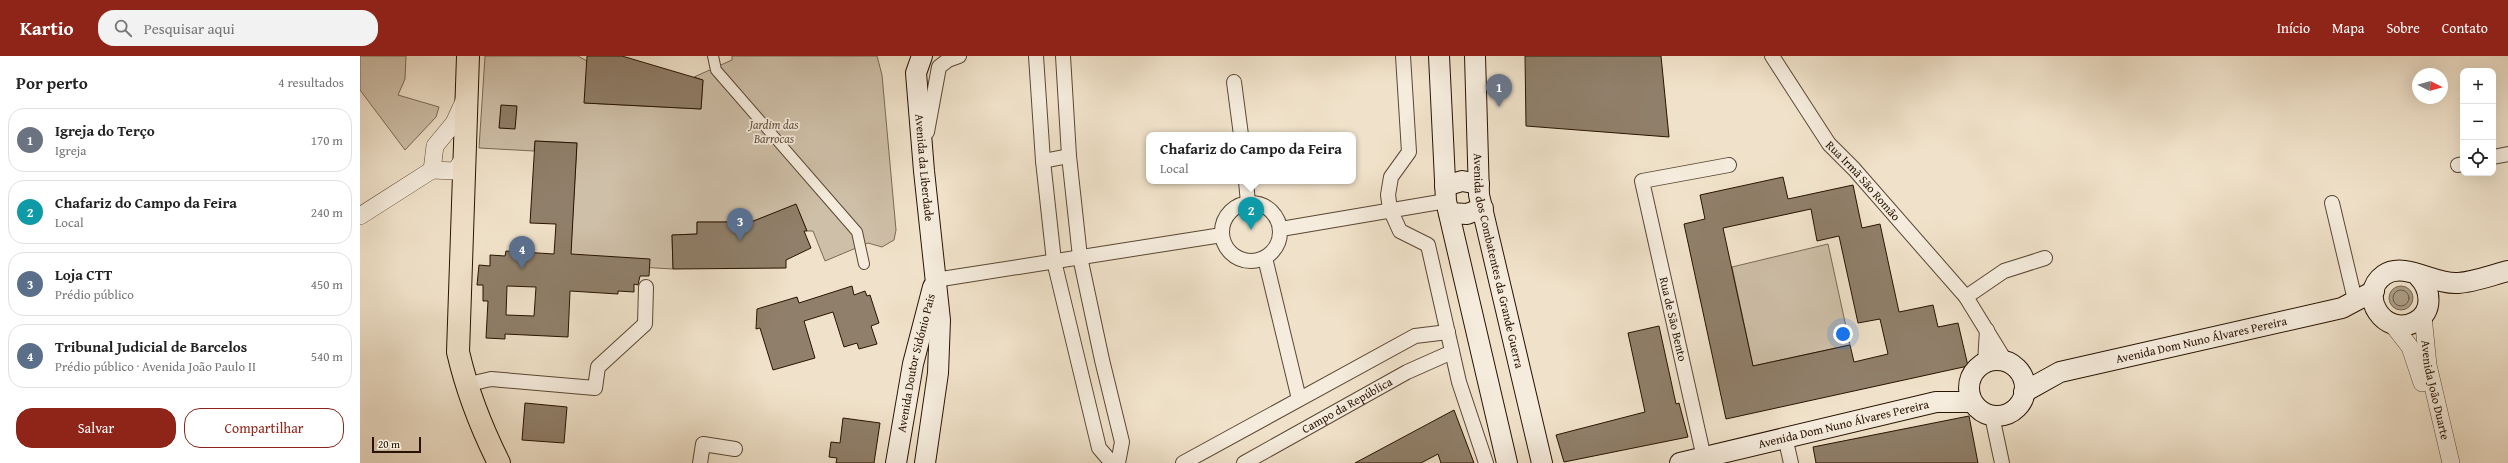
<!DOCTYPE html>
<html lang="pt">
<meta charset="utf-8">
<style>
:root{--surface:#fff;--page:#f2f2f2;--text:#222;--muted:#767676;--line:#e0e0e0;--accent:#8f2418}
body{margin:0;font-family:"Gentium Book Plus",serif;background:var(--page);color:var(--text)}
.controls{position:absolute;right:12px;top:12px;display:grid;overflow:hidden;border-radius:8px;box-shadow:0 4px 16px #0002}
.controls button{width:36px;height:36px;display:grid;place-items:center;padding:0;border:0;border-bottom:1px solid var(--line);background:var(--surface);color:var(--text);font:20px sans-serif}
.compass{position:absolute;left:2052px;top:12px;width:36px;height:36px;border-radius:50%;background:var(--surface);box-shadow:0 4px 16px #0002;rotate:96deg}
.scale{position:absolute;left:12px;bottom:10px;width:49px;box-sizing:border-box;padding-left:4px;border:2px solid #281301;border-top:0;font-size:11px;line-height:14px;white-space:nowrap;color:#281301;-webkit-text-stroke:3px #f5ecdd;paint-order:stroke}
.you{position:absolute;left:1483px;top:278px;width:14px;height:14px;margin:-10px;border:3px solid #fff;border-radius:50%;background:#1a73e8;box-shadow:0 0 0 6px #1a73e833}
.badge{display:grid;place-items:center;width:26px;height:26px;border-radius:50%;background:var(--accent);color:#fff;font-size:13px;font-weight:700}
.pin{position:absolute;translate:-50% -33px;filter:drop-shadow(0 1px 2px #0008)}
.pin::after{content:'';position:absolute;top:21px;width:14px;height:12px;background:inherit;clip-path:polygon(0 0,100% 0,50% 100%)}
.popup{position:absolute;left:786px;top:76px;width:210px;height:52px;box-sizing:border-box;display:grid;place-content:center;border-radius:8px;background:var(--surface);filter:drop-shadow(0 1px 3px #0005);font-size:13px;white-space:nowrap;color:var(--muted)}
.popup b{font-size:15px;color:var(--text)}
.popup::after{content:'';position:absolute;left:50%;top:100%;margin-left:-8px;border:8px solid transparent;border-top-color:var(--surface)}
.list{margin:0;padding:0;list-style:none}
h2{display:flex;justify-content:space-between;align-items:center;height:52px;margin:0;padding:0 16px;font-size:17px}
h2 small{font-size:13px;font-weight:400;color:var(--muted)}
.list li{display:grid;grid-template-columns:26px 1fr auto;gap:12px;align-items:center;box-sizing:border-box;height:64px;margin:0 8px 8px;padding:0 8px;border:1px solid var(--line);border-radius:16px}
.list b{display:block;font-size:15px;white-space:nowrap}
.list p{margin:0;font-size:13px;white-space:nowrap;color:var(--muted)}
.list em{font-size:13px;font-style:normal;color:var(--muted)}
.actions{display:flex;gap:8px;padding:12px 16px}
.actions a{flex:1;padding:9px 0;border:1px solid var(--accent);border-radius:16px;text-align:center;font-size:14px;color:var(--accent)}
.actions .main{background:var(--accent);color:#fff}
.icon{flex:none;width:22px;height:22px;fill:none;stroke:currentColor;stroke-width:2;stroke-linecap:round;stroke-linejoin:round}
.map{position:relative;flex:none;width:2148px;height:407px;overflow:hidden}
header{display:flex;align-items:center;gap:24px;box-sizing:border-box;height:56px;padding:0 20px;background:var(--accent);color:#fff}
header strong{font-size:19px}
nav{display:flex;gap:22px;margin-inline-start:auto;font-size:14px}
.search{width:280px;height:36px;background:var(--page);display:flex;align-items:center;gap:10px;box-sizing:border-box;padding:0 14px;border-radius:16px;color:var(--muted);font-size:15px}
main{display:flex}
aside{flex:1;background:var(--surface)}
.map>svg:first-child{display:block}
.green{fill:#cebfa8;stroke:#7b6954}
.water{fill:#ac9c86;stroke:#776551}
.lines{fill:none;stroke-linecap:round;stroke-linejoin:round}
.shore{stroke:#6a5844;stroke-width:1}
.building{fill:#907f6a;stroke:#281301;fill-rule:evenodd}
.pedestrian-casing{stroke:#5a4733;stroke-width:12}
.minor-casing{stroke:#5a4733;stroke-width:16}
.tertiary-casing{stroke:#5a4733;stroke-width:18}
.secondary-casing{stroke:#281301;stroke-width:22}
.primary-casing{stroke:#281301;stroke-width:24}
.pedestrian{stroke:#f5ecdd;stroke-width:10}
.minor{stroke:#f5ecdd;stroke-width:14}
.tertiary{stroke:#f5ecdd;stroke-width:17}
.secondary{stroke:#f5ecdd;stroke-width:20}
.primary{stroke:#f0e2ca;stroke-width:22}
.labels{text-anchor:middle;stroke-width:3.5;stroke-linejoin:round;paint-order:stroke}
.park-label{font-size:12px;font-style:italic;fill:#624f3b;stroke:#f5ecdd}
.street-label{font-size:12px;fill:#281301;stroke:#f5ecdd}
</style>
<header>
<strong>Kartio</strong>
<div class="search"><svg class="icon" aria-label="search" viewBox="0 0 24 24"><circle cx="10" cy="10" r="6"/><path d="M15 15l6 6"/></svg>Pesquisar aqui</div>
<nav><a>Início</a><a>Mapa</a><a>Sobre</a><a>Contato</a></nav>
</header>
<main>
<aside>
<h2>Por perto<small>4 resultados</small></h2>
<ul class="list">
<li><span class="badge" style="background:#6b7280">1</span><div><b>Igreja do Terço</b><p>Igreja</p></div><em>170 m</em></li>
<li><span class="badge" style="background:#0f9aa8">2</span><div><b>Chafariz do Campo da Feira</b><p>Local</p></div><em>240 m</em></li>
<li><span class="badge" style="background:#5c6f8a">3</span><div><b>Loja CTT</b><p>Prédio público</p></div><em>450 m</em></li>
<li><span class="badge" style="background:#5c6f8a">4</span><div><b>Tribunal Judicial de Barcelos</b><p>Prédio público · Avenida João Paulo II</p></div><em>540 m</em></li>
</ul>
<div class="actions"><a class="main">Salvar</a><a>Compartilhar</a></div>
</aside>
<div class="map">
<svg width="2148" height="407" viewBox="0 0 2148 407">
<rect width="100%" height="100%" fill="#f0e2ca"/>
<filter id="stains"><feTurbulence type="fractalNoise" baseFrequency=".005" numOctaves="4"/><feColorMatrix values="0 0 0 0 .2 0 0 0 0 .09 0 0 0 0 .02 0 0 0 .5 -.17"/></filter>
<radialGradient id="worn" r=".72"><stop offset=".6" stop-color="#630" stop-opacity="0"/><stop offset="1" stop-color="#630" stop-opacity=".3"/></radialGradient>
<g class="green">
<path d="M0,0H46L45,23L38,39L79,51L76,61L45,94L0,34Z"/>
<path d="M125,0H218L227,5L225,47L341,53L343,24L334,21L372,4V0H517L522,19L536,174L534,184L522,191L508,187L465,205L453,175H447L436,149L391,166H337V178L312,179L313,213L210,207L217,87L175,85L174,95L119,92Z"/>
<path d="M1468,188L1490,289L1393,310L1372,211Z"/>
</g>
<circle class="water" cx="2041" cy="242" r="12"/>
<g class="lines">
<circle class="shore" cx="2041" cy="242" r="8"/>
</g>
<g class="building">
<path d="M227,0H262L343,24L341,53L224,47Z"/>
<path d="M1165,0H1301L1309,81L1166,70Z"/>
<path d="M141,49L157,50L155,73L139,72Z"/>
<path d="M175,85L217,87L211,198L290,203L289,220H280L278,229L274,228V236L258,235V238L210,235L208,281L145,278V283L126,282L128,245H123V229H117L119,209L130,210V199L145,200L146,195L194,198L196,168L170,167ZM147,230L176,231L174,260L146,259Z"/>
<path d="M1423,121L1428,143L1493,129L1502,172L1520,168L1539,256L1573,249L1578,271L1598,267L1608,310L1366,363L1324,168L1345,163L1340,139ZM1451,153L1457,185L1479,180L1498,267L1520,263L1528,298L1494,306L1490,289L1393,310L1363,172Z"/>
<path d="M436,148L447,175H444L451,192L426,204V212L313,213L312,179L337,178V166H391Z"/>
<path d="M492,230L494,239L505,235L507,240L510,239L519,267L511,270L517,288L499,293L497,287L484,291L473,256L444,265L455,302L413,314L400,272L396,273L397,253L437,241L439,247Z"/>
<path d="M1299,270L1316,348L1319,347L1328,381L1204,406L1196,379L1285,356L1268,277Z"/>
<path d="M165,347L207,351L204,387L162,384Z"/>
<path d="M1094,354L1114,407H1081L1078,398L1061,407H995Z"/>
<path d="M1609,360L1618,407H1456L1453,391Z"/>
<path d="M483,362L520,367L514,407H476L477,402L469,401L471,386L480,387Z"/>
</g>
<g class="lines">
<defs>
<path id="pedestrian" d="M353,0L356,14L497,176L504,208"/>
<g id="minor">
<path d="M676,0L683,105L694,205L739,392L752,407"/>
<path d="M703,0L709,100L720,201L742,304L762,386L758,407"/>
<path d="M1043,0L1049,96L1031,121L1028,139L1030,153L1040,175L1068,189L1099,326L1126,407"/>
<path id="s1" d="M1412,0L1469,88L1494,113L1606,241L1646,306"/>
<path d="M874,26L881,79"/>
<path d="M567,76L579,11L588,4L599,0"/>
<path d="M2133,101L2148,98"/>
<path d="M683,105L709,100"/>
<path d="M2098,109L2103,108"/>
<path d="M886,125L888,147"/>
<path d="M1972,147L1995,244"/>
<circle cx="891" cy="176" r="29"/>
<path d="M921,173L1086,145"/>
<path d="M905,202L939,343"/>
<path d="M575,224L862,179"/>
<path d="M1606,241L1644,215L1685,202"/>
<path d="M1625,307L1627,274"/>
<path d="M105,329L131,323L235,332L238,311L285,268L286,231"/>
<path d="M1632,360L1642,407"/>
<path d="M1425,381L1431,407"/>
<path d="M1344,402L1282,125L1369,109"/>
<path d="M340,407L343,388L375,393"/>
<path d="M823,407L1055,280L1088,276"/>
<path id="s2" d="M884,407L1047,316L1092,296"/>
</g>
<g id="tertiary">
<path d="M72,114L75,90L94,67L104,45"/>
<path d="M72,114L95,115L105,101L104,98"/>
<path d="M0,160L72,114"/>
<path id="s3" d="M2063,260L2068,309L2091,407"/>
<path d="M2033,269L2050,291L2062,327"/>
</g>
<g id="secondary">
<path id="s4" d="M562,0L556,17L564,115L580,264L578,317L565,407"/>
<path d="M1079,0L1086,145L1147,407"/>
<path id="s5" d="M1115,0L1119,139L1182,407"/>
<path d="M1085,130L1102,125L1119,128"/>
<path d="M1089,157L1107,158L1123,152"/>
<path d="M2058,220C2071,233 2074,256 2055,266C2025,282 1996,239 2024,219C2044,205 2075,229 2098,227C2114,226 2132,219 2148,215"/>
<circle cx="1637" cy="332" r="28"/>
<path id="s6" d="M1664,336L1700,316L1982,252L2014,235"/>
<path id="s7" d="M536,407L553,308L573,231"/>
<path id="s8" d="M1320,407L1576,346H1612"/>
</g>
<path id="primary" d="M108,0L98,296C107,335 121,371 139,407"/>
</defs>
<use href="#pedestrian" class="pedestrian-casing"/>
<use href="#minor" class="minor-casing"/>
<use href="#tertiary" class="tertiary-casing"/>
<use href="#secondary" class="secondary-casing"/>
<use href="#primary" class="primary-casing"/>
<use href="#pedestrian" class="pedestrian"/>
<use href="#minor" class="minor"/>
<use href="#tertiary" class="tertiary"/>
<use href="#secondary" class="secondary"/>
<use href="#primary" class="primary"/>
</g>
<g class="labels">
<g class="park-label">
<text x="414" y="73">Jardim das<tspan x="414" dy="14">Barrocas</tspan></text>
</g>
<g class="street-label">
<text dy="4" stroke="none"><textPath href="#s4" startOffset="113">Avenida da Liberdade</textPath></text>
<text dy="4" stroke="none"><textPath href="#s1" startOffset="155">Rua Irmã São Romão</textPath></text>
<text dy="4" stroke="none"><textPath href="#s5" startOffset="207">Avenida dos Combatentes da Grande Guerra</textPath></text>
<text transform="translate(1313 263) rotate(77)" y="4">Rua de São Bento</text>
<text dy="4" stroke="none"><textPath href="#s6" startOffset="186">Avenida Dom Nuno Álvares Pereira</textPath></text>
<text dy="4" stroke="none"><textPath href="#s7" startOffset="102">Avenida Doutor Sidónio Pais</textPath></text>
<text dy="4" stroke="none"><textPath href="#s3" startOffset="75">Avenida João Duarte</textPath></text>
<text dy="4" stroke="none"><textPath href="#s2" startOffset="118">Campo da República</textPath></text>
<text dy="4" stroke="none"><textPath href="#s8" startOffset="168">Avenida Dom Nuno Álvares Pereira</textPath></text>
</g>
</g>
<rect width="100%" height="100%" filter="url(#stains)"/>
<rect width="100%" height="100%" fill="url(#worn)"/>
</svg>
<div class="controls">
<button>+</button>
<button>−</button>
<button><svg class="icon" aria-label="locate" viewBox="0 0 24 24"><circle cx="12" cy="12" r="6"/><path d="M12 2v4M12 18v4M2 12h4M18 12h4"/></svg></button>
</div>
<svg class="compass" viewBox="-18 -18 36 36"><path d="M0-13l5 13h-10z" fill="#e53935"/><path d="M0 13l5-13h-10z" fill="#767676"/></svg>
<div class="scale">20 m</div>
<div class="you"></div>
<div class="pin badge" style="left:1139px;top:51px;background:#6b7280">1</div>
<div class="pin badge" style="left:891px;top:174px;background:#0f9aa8">2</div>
<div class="popup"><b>Chafariz do Campo da Feira</b>Local</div>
<div class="pin badge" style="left:380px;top:185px;background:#5c6f8a">3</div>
<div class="pin badge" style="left:162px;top:213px;background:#5c6f8a">4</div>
</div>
</main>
